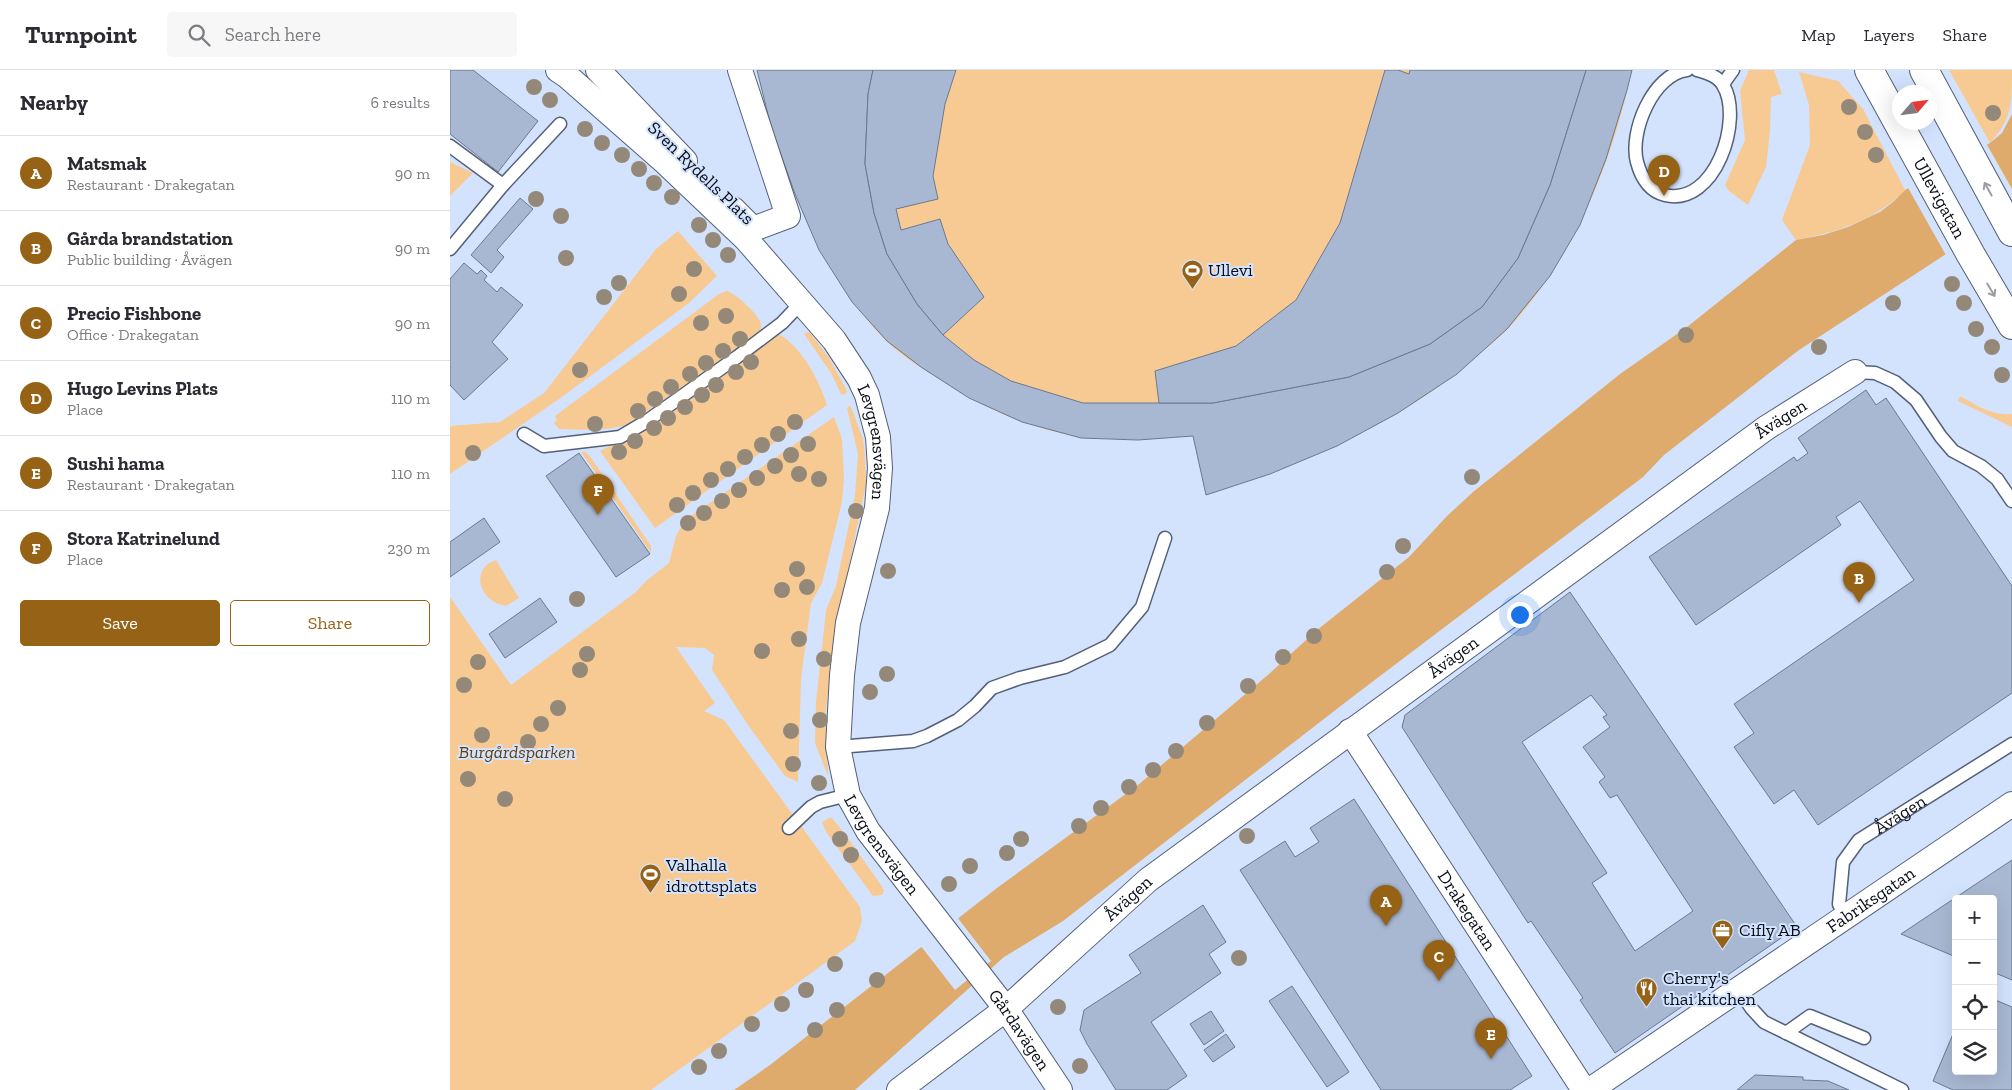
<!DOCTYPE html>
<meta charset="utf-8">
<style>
:root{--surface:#fff;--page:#f7f7f7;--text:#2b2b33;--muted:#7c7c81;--line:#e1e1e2;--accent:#966316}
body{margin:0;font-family:"Zilla Slab",serif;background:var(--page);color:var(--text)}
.controls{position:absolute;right:15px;bottom:15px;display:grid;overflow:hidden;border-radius:5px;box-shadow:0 5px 20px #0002}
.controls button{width:45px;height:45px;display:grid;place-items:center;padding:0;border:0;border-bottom:1px solid var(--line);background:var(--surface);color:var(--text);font:25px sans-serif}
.compass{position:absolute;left:1442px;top:15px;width:45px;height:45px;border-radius:50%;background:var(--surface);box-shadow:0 5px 20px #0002;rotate:62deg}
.you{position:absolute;left:1069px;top:544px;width:18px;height:18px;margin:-12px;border:4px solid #fff;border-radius:50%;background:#1a73e8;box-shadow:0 0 0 8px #1a73e833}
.badge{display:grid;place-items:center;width:32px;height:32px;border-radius:50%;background:var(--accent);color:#fff;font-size:16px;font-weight:700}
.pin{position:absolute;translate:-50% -41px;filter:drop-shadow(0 1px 2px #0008)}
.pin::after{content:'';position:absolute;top:26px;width:18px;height:15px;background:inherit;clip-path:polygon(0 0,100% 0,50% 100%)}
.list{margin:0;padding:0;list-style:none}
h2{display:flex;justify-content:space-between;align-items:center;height:65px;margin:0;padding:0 20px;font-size:21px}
h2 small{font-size:16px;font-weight:400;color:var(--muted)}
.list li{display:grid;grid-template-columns:32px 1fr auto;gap:15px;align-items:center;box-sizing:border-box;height:75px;padding:0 20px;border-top:1px solid var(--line)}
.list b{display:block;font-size:19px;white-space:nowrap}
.list p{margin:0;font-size:16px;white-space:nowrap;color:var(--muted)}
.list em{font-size:16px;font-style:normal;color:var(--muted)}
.actions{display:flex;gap:10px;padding:15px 20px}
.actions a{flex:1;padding:11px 0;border:1px solid var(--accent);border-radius:5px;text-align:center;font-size:18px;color:var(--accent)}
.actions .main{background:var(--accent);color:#fff}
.icon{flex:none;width:28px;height:28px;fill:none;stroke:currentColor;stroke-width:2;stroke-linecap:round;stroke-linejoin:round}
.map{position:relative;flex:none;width:1562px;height:1020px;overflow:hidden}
header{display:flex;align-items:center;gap:30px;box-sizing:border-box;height:70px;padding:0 25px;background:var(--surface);border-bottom:1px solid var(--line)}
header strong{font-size:24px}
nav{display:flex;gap:28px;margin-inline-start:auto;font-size:18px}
.search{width:350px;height:45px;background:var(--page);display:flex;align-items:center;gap:12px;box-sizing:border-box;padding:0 18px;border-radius:5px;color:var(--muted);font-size:19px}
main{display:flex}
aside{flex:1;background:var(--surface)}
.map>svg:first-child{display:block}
.green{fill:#f8ca93}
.water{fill:#deab6c}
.pier{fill:#d3e3fe}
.building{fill:#a9b8d2;stroke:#6b7890;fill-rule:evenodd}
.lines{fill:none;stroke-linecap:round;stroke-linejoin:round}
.lane-casing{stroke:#536077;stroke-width:15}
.street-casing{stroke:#536077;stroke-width:26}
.secondary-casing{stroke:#536077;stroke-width:30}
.lane{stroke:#fff;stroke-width:12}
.street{stroke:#fff;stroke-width:24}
.secondary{stroke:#fff;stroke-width:28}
.tree{fill:#948979}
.oneway{stroke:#9d9ea2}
.labels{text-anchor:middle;stroke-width:4;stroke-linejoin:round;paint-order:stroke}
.street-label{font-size:18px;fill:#090d16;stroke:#d3e3fe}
.poi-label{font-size:18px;fill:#090d16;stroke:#d3e3fe;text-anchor:start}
.park-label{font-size:18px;font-style:italic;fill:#603f0c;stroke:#d3e3fe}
</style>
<header>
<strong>Turnpoint</strong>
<div class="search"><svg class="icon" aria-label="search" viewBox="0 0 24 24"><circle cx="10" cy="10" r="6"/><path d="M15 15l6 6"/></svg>Search here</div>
<nav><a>Map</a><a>Layers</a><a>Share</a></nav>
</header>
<main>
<aside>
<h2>Nearby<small>6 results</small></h2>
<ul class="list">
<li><span class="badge">A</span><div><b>Matsmak</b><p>Restaurant · Drakegatan</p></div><em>90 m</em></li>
<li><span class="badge">B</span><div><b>Gårda brandstation</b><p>Public building · Åvägen</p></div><em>90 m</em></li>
<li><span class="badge">C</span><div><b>Precio Fishbone</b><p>Office · Drakegatan</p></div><em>90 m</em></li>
<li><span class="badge">D</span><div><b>Hugo Levins Plats</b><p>Place</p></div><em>110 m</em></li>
<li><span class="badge">E</span><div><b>Sushi hama</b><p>Restaurant · Drakegatan</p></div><em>110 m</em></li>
<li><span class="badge">F</span><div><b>Stora Katrinelund</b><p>Place</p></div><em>230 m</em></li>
</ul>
<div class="actions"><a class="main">Save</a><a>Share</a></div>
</aside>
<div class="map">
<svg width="1562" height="1020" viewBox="0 0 1562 1020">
<rect width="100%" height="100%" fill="#d3e3fe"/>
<g class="green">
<path d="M307,0H1182C1162,94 1124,188 1058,259C1050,267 1041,274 1032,282C954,352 855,393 756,425L743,366C716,366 690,367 663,367C652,367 640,369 629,367C582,359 537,340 497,314C476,301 452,287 435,270C363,195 332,99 307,0Z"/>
<path d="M1324,0L1332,24L1321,27L1320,61L1316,97L1298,135L1279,121L1275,115L1295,70L1290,21L1299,0Z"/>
<path d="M1499,0H1562C1562,34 1562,49 1540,73Z"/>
<path d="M1349,2L1388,11L1413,39L1455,120C1426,150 1387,162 1346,170L1332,150L1360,75L1359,35Z"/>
<path d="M0,92L23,103L0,126Z"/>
<path d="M228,161L267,206L239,233L112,327L0,404V356L50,352L94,323L206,179Z"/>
<path d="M277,221C285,223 311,246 311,255C312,261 306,264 303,268L177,355C154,361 133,360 109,359L104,353L107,350L105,346L269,224Z"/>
<path d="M358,262L361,264L379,288L396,319L397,322L394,325L391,324L381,303L354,264Z"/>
<path d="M328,264C351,275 370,312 377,335L205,458L150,381L197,357Z"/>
<path d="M1510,326C1526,335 1542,346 1562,344V357L1508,331Z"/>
<path d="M399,336L401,337L413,369L415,385L416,414L385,563L376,640L378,706L365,673L366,632L376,540L386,516L405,425L408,384L397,338Z"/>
<path d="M384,347L392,369L394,408L392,432L372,513L361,533L351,609L348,712L335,706L300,658L262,600L264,585L255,578L226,577L265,633L254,641L274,650L410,837L412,851L405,871L201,1020H0V527L61,615L186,522L196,511L219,493L226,466L232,455L238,448Z"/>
<path d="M131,382H136L142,389L201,476V483Z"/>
<path d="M46,490L69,528L56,536C28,532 20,498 46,490Z"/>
<path d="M381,747L395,764L431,815L434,821L432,825L423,826L376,762L372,752Z"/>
</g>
<path class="water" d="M1562,44V141L1349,280L1214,385L1193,407L901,628L613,851L554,887L405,1020H284L320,995L547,818L688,715L819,604L867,560L959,487L997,446L1023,422L1170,304L1237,257L1346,170L1373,165L1398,157L1430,142L1443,132L1455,120L1540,73L1552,63Z"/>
<g class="pier">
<path d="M1536,73L1562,119V144L1497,187L1457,116Z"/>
<path d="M507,847L541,891L505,920L470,875Z"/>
</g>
<g class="building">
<path d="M0,0H23L88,51L48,102L0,64Z"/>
<path d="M307,0H423L418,24L415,94L424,143L437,184L467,234L493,265L524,290L561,311L633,333H763L899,307L980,274L1032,237L1068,188L1100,115L1136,0H1182L1177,20L1156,89L1130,155L1100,206L1057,259L1007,304L948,343L887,376L820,404L756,425L743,366L688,370L631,368L572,352L519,328L471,297L437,271L402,232L369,180L345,124L321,57Z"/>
<path d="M423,0H506L495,34L483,106L488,129L446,139L451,160L490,149L498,174L534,227L493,265L467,234L437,184L424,143L415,94L418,24Z"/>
<path d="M935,0H948L959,4L960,0H1136L1100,115L1068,188L1032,237L980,274L899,307L763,333H709L705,301L786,276L846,230L890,153Z"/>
<path d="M70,128L83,139L47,180L54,187L41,203L21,185Z"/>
<path d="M14,193L27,204L31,200L37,206L34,210L47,222L51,217L73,235L42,272L58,289L14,330L0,315V209Z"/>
<path d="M1416,320L1426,335L1436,328L1562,516V623L1368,755L1344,720L1324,734L1284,677L1304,663L1284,634L1464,510L1410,431L1386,447L1391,455L1246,555L1199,487L1344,387L1347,391L1358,383L1348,368Z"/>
<path d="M129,383L200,484L166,507L96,406Z"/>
<path d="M34,448L50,472L0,507V472Z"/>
<path d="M1120,522L1347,857L1165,983L1130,930L1133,928L1081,851L1078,853L952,657L955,645ZM1141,625L1157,645L1153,647L1160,657L1133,677L1155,707L1149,712L1160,728L1167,725L1243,841L1185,881L1142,813L1157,803L1072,672Z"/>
<path d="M90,528L107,552L55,588L39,564Z"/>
<path d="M904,729L1082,1006L1060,1020H931L790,800L835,771L845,787L869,772L860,758Z"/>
<path d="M1562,790V910L1543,902V829H1506V887L1451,864Z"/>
<path d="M753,835L776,872L759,884L771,903L701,952L737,1006L717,1020H666L637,974L630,960L634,940L691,903L679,885Z"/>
<path d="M842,916L899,1002L877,1017L819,931Z"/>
<path d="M1543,929L1562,937V1020H1503L1483,1011L1506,957V1001H1543Z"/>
<path d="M761,941L774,961L754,975L740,954Z"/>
<path d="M776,964L785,977L763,992L754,980Z"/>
<path d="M1305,1005L1353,1007V1010L1378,1011L1399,1020H1287Z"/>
</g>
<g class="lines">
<defs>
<g id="lane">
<path d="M1237,0C1203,4 1179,62 1187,92C1191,107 1199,121 1215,125C1265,137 1294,49 1273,15C1268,6 1257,3 1247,0"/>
<path d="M1273,14L1283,0"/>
<path d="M0,76L53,115"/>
<path d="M0,179L53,115L110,54"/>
<path d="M1405,302L1425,303L1445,312L1466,330L1491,367L1503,381L1531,396L1547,409L1562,431"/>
<path d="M74,364L94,376L170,367L197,351L287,287L332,253L352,232"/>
<path d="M388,677L463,671L477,666L508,650L525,636L542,618L570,608L615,597L660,575L692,537L715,468"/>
<path d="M339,758L361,737L370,732L398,725"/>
<path id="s1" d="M1395,847L1389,834L1393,792L1409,770L1562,674"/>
<path d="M1288,919L1302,939L1314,952L1452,1020"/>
<path d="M1336,963L1360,946L1414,968"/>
</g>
<g id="street">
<path id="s2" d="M108,0L117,6L216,93L296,169L384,270L409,308L417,325L428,367L430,398L427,438L398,553L392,605L388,677L398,725L418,761L556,939L610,1020"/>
<path d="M148,0L235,91"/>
<path d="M283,139L303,159L338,146L290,0"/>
<path id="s3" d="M900,661L1134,1020"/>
<path id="s4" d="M449,1020L556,939L698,810L1316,358L1405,302"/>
<path id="s5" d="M1140,1020L1562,734"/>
</g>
<g id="secondary">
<path id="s6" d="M1419,0L1521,185L1562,255"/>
<path d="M1474,0L1562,162"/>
</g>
</defs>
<use href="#lane" class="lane-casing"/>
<use href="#street" class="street-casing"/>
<use href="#secondary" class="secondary-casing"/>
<use href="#lane" class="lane"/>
<use href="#street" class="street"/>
<use href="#secondary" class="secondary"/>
</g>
<g class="tree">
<circle cx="84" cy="17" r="8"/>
<circle cx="100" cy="30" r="8"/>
<circle cx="1399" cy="37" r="8"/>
<circle cx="1543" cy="43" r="8"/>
<circle cx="135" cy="59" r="8"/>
<circle cx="1415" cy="62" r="8"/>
<circle cx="152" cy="73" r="8"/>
<circle cx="172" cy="85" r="8"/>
<circle cx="1426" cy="85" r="8"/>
<circle cx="189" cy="99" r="8"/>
<circle cx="204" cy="113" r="8"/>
<circle cx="222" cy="127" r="8"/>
<circle cx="86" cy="129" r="8"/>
<circle cx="111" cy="146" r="8"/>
<circle cx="249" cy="155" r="8"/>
<circle cx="263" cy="170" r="8"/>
<circle cx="278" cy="185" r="8"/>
<circle cx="116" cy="188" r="8"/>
<circle cx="244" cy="199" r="8"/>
<circle cx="169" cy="213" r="8"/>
<circle cx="1502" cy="214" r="8"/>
<circle cx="229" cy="224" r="8"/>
<circle cx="154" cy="227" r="8"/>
<circle cx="1443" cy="233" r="8"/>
<circle cx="1514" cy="233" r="8"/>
<circle cx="276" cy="246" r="8"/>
<circle cx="251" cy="253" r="8"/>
<circle cx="1526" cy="259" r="8"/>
<circle cx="1236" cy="265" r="8"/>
<circle cx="290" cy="269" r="8"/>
<circle cx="1369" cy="277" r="8"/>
<circle cx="1542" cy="277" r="8"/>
<circle cx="273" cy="281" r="8"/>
<circle cx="301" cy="292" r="8"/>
<circle cx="256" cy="293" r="8"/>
<circle cx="130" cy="300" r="8"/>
<circle cx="286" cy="302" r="8"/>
<circle cx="240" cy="304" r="8"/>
<circle cx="1552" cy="305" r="8"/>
<circle cx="266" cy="315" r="8"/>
<circle cx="221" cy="317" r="8"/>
<circle cx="252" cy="325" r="8"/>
<circle cx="205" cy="329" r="8"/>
<circle cx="235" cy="337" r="8"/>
<circle cx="188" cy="341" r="8"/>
<circle cx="218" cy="348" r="8"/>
<circle cx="345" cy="352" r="8"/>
<circle cx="145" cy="354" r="8"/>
<circle cx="204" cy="358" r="8"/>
<circle cx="328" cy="364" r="8"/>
<circle cx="185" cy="371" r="8"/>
<circle cx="358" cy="374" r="8"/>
<circle cx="312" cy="375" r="8"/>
<circle cx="169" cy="382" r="8"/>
<circle cx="23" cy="383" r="8"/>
<circle cx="341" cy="385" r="8"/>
<circle cx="295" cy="387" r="8"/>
<circle cx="325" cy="396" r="8"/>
<circle cx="278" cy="399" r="8"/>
<circle cx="349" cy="404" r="8"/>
<circle cx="1022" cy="407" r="8"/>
<circle cx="307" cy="408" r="8"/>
<circle cx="369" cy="409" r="8"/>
<circle cx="261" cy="410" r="8"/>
<circle cx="289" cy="420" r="8"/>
<circle cx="243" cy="423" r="8"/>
<circle cx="272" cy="431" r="8"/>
<circle cx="227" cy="435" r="8"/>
<circle cx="406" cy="441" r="8"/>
<circle cx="254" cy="443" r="8"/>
<circle cx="238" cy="453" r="8"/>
<circle cx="953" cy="476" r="8"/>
<circle cx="347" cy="499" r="8"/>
<circle cx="438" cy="501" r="8"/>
<circle cx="937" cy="502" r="8"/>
<circle cx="357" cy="517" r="8"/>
<circle cx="332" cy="520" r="8"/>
<circle cx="127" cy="529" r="8"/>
<circle cx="864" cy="566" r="8"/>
<circle cx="349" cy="569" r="8"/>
<circle cx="312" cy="581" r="8"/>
<circle cx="137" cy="584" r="8"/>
<circle cx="833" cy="587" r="8"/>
<circle cx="374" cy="589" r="8"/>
<circle cx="28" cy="592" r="8"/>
<circle cx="130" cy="600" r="8"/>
<circle cx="437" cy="604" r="8"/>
<circle cx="14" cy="615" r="8"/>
<circle cx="798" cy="616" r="8"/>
<circle cx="420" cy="622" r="8"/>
<circle cx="108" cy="638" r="8"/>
<circle cx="370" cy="650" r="8"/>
<circle cx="757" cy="653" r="8"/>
<circle cx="91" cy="654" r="8"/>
<circle cx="341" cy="661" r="8"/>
<circle cx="32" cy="665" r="8"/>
<circle cx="78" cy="672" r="8"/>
<circle cx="726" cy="681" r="8"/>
<circle cx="343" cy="694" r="8"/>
<circle cx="703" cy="700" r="8"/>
<circle cx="18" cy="709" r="8"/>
<circle cx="369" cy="713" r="8"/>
<circle cx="679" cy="717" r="8"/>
<circle cx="55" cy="729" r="8"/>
<circle cx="651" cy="738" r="8"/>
<circle cx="629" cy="756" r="8"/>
<circle cx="797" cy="766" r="8"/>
<circle cx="390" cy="769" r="8"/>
<circle cx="571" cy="769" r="8"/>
<circle cx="557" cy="783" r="8"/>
<circle cx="401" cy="785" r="8"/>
<circle cx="520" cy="796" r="8"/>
<circle cx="499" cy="814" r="8"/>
<circle cx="789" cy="888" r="8"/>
<circle cx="385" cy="894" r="8"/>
<circle cx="427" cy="910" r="8"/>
<circle cx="356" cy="920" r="8"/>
<circle cx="332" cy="934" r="8"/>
<circle cx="608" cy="937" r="8"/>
<circle cx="387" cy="940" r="8"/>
<circle cx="302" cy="954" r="8"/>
<circle cx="365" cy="960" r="8"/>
<circle cx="269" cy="981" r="8"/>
<circle cx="630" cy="996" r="8"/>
<circle cx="249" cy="997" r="8"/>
</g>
<defs><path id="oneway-shaft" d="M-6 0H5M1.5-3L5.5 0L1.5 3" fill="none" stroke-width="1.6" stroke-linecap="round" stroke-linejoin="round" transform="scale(1.25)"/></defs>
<g class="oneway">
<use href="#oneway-shaft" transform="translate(1538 119) rotate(-119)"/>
<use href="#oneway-shaft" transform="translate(1541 220) rotate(59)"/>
</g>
<defs>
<symbol id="stadium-pin" viewBox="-11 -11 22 30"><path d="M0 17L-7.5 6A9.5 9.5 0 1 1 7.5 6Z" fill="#966316" stroke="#d3e3fe"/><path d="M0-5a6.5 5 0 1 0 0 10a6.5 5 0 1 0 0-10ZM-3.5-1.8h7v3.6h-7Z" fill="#fff"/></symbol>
<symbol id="office-pin" viewBox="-11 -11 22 30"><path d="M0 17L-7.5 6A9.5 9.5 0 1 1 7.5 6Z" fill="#966316" stroke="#d3e3fe"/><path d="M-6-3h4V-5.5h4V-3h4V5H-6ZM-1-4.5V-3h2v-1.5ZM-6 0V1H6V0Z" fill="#fff"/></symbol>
<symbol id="restaurant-pin" viewBox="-11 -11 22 30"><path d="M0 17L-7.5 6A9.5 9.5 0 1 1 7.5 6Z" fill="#966316" stroke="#d3e3fe"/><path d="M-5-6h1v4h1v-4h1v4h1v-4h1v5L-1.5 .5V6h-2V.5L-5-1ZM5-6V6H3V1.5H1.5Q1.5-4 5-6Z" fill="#fff"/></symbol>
</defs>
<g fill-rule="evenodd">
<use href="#stadium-pin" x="730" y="188" width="25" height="34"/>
<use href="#stadium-pin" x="188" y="792" width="25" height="34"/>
<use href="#office-pin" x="1260" y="848" width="25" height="34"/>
<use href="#restaurant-pin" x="1184" y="906" width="25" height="34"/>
</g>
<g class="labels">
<g class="street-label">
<text transform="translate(251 103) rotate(44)" y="6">Sven Rydells Plats</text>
<text dy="6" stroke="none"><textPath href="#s6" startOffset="146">Ullevigatan</textPath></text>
<text dy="6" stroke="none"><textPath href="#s4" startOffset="1109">Åvägen</textPath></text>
<text dy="6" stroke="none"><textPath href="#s2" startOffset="499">Levgrensvägen</textPath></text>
<text dy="6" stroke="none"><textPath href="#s4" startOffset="704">Åvägen</textPath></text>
<text dy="6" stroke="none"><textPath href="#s1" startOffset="132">Åvägen</textPath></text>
<text dy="6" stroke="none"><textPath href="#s2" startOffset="918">Levgrensvägen</textPath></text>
<text dy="6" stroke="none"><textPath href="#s4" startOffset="299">Åvägen</textPath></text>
<text dy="6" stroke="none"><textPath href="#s5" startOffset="339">Fabriksgatan</textPath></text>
<text dy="6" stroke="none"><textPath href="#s3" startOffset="214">Drakegatan</textPath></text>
<text dy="6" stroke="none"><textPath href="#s2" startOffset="1149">Gårdavägen</textPath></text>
</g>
<g class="poi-label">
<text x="758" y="206">Ullevi</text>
<text x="216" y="801">Valhalla<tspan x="216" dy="21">idrottsplats</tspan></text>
<text x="1289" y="866">Cifly AB</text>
<text x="1213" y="914">Cherry's<tspan x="1213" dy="21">thai kitchen</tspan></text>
</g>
<g class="park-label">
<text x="67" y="688">Burgårdsparken</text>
</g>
</g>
</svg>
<div class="controls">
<button>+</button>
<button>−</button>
<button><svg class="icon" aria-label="locate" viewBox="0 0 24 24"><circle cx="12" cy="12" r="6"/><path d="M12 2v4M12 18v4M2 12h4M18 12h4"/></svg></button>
<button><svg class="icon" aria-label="layers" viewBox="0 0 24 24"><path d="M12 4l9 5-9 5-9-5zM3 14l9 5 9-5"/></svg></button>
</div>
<svg class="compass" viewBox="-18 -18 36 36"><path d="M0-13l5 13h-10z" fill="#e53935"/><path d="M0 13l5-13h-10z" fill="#7c7c81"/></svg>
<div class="you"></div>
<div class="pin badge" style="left:936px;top:856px">A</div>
<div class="pin badge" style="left:1409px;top:533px">B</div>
<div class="pin badge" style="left:989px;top:911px">C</div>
<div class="pin badge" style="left:1214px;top:126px">D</div>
<div class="pin badge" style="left:1041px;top:989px">E</div>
<div class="pin badge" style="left:148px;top:445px">F</div>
</div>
</main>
